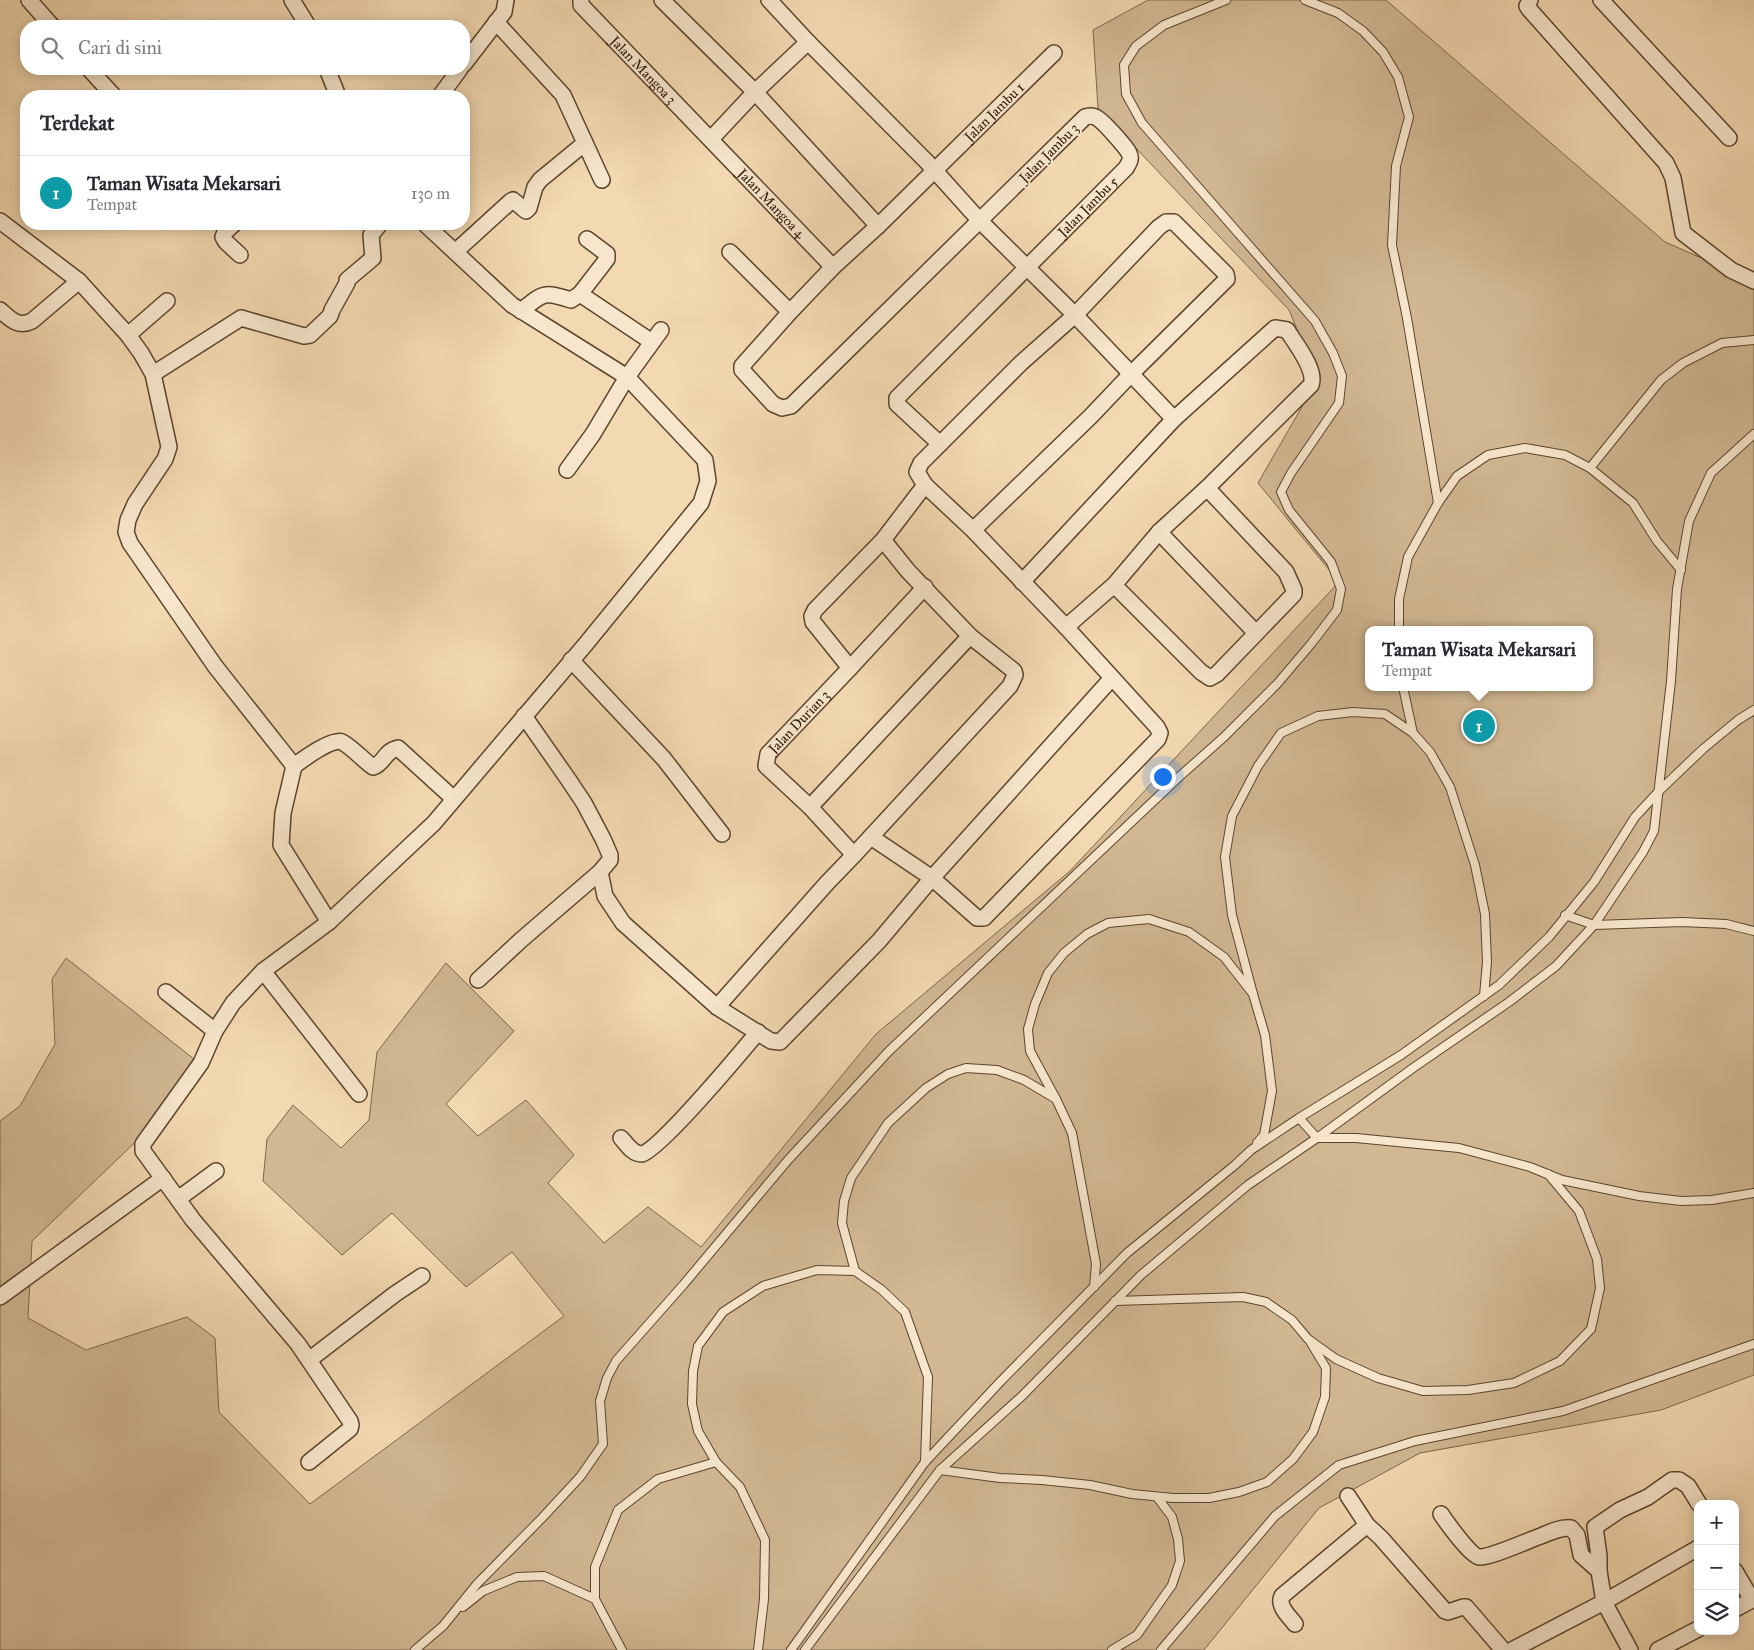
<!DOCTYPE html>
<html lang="id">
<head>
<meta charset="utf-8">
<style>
	body { margin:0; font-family:"IM FELL Great Primer",serif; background:#f7f7f7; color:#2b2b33 }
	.controls { position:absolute; right:15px; bottom:15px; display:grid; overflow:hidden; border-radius:10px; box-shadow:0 2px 12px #0003 }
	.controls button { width:45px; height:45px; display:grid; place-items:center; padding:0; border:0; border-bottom:1px solid #e1e1e2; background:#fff; color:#2b2b33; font:25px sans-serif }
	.you { position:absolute; left:1162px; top:776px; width:18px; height:18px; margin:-12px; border:4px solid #fff; border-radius:50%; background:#1a73e8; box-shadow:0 0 0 8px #1a73e833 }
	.badge { display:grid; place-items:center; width:32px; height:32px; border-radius:50%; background:#1a73e8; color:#fff; font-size:16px; font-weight:700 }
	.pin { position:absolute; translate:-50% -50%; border:2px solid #fff; box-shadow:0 1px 5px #0006 }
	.popup { position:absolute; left:1365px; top:626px; width:228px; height:65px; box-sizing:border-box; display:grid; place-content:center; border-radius:10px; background:#fff; filter:drop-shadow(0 1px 4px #0005); font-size:16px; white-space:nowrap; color:#7c7c81 }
	.popup b { font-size:19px; color:#2b2b33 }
	.popup::after { content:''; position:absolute; left:50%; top:100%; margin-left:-10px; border:10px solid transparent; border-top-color:#fff }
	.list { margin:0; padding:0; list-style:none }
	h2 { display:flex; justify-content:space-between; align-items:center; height:65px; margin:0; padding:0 20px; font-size:21px }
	h2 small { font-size:16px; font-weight:400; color:#7c7c81 }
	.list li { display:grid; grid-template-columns:32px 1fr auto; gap:15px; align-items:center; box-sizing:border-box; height:75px; padding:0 20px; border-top:1px solid #e1e1e2 }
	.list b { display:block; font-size:19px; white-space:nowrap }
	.list p { margin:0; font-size:16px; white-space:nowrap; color:#7c7c81 }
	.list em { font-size:16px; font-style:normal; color:#7c7c81 }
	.icon { flex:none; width:28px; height:28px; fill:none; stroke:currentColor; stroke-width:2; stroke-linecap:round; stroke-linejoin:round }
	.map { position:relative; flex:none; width:1754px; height:1650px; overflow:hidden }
	.search { position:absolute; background:#fff; box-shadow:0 2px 12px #0003; left:20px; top:20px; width:450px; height:55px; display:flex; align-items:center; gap:12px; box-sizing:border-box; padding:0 18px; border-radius:20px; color:#7c7c81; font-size:19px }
	.panel { position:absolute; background:#fff; box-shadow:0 2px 12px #0003; left:20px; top:90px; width:450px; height:140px; border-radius:20px }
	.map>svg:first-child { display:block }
	.green { fill:#d1b893; stroke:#7e664a; fill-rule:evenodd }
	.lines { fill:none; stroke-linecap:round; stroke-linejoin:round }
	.service-casing { stroke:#5c452c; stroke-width:10 }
	.minor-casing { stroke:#5c452c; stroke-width:18 }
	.service { stroke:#f7e6cc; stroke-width:8 }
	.minor { stroke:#f7e6cc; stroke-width:15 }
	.labels { text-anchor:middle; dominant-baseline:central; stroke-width:4; stroke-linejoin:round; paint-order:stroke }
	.street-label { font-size:14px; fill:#2a1400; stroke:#f7e6cc }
</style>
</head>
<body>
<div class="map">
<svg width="1754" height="1650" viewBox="0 0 1754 1650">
	<rect width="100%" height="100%" fill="#f3d9b1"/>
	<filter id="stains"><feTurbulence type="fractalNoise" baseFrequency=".004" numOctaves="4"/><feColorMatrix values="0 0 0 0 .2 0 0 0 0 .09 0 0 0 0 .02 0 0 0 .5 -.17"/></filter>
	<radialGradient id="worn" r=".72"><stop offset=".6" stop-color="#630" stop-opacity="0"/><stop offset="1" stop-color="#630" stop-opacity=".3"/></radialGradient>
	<!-- green -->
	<path class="green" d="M1148 0H1386L1665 242 1754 281V1375L1661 1410 1420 1453 1319 1508 1204 1650H0V1121L20 1106 55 1044 52 979 66 958 199 1063 191 1089 32 1241 28 1318 86 1350 187 1317 215 1338 219 1412 310 1504 564 1316 512 1252 466 1287 392 1213 342 1255 263 1181 267 1139 293 1105 341 1148 369 1120 377 1052 446 963 514 1031 446 1104 478 1136 526 1100 574 1155 548 1183 604 1243 648 1207 701 1247 876 1034 1070 871 1339 582 1258 483 1318 379 1289 310 1098 108 1093 30ZM1369 630H1589V687H1369Z"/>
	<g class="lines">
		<!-- service casing -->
		<g class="service-casing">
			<g id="service">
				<polyline points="1305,0 1338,13 1363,31 1383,52 1398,77 1409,117 1396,166 1392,245 1407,318 1438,503"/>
				<polyline points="1590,468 1661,380 1683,363 1722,343 1754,340"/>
				<polyline points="1399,630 1399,599 1408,557 1438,503 1457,476 1488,455 1525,448 1565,455 1590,468 1633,503 1657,541 1681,570"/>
				<polyline points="1403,687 1413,733"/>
				<polyline points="1565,915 1594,925 1682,922 1726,924 1754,931"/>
				<polyline points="1253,994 1232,915 1225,857 1232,816 1258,766 1281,733 1318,716 1353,712 1385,714 1413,733 1430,752 1450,787 1475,865 1485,914 1487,962 1484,996"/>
				<polyline points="1056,1099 1030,1051 1028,1029 1035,1004 1048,973 1064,953 1087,934 1108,923 1149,919 1189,932 1224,957 1253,994 1265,1035 1272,1091 1264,1135 1257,1143"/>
				<polyline points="1299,1118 1317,1138 1356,1138 1459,1148 1530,1167 1562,1180 1639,1196 1681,1201 1712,1200 1754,1193"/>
				<polyline points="855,1271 842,1223 844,1201 851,1178 888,1123 926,1088 948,1074 966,1068 997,1070 1024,1080 1056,1099 1072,1133 1096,1264 1094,1287"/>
				<polyline points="1115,1301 1243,1297 1266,1302 1292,1320 1308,1339 1336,1359 1378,1378 1423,1391 1468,1390 1514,1383 1560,1361 1591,1329 1600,1288 1597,1259 1579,1211 1548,1174"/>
				<polyline points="716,1462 698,1431 692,1404 693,1371 698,1346 723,1312 763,1286 817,1270 855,1271 882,1290 905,1312 928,1377 925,1462"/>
				<polyline points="940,1470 1000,1478 1042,1480 1090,1485 1132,1494 1173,1498 1209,1498 1239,1492 1267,1482 1293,1459 1313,1432 1325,1397 1326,1368 1311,1343"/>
				<polyline points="595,1599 595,1567 618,1510 658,1479 716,1462 740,1487 765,1540 764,1599 758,1650"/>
				<polyline points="463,1607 483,1591 517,1577 544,1576 595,1599 622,1650"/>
				<polyline points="415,1650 443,1626 477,1584 542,1518 580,1477 603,1444 600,1401 607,1378 616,1361 684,1284 788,1160 889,1051 1180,776 1224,737 1277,684 1311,644 1337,610 1341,589 1331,562 1289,510 1281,492 1291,473 1339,403 1342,376 1333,353 1315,321 1142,123 1126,94 1124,65 1136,46 1164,25 1226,0"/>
				<polyline points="791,1650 925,1462 1001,1381 1127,1253 1235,1165 1251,1150 1299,1118 1401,1055 1499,985 1549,937 1594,882 1635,817 1660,790 1703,749 1738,720 1754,710"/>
				<polyline points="805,1650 940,1470 1022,1396 1141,1275 1248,1185 1317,1138 1413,1068 1509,1002 1556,966 1594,925 1643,852 1654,831 1671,681 1677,589 1689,521 1711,473 1754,434"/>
				<polyline points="1112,1650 1137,1635 1172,1585 1180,1561 1178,1539 1172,1517 1157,1497"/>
				<polyline points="1161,1650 1275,1516 1339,1465 1415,1441 1563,1411 1754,1344"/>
			</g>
		</g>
		<!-- minor casing -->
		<g class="minor-casing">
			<g id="minor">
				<polyline points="29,0 52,26"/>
				<polyline points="292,0 308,26"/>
				<path id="s1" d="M581 0V5L833 267"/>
				<polyline points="662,0 755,92 878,226"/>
				<polyline points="769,0 808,42 927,162 980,221 1075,315 1174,419"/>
				<polyline points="1530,0 1527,6 1529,9 1666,163 1673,178 1683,233 1731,270 1754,281"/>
				<polyline points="1601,0 1729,138"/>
				<polyline points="496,22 563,95 602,180"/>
				<polyline points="464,64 504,12 506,0"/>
				<polyline points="89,69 114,96"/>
				<polyline points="327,69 338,96"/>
				<polyline points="440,96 460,69"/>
				<polyline points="711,139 755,92 808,42"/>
				<polyline points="0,221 79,281 128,335 141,353 153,374 169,447 165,459 135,504 128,520 126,532 130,543 215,666 294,766 283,813 281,845 329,922"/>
				<polyline points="234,224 225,232 223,237 226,242 240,255"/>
				<polyline points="455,252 511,201 513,200 526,211 529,208 535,187 540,180 585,143"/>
				<polyline points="730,252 790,312"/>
				<polyline points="580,294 607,259 607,254 587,239"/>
				<path d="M0 310C10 319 18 328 32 321L79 281"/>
				<path d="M521 311C543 293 543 291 571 300L580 294 652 342"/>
				<polyline points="128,335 167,301"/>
				<polyline points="153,374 241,318 304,336 310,335 330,316 332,310 347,283 347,280 373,258 371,235 380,224"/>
				<path id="s2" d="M940 444 897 404V398L1126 168C1129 163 1132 159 1129 153 1126 147 1103 121 1097 118 1093 115 1089 116 1085 117L791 406 782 408 773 404 742 370V366L790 312 833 267 878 226 1054 53"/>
				<polyline points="567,470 593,434 627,377 661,330"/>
				<polyline points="1159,532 1256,633"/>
				<path d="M1022 582 1174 419 1275 328 1287 330C1295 343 1317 370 1311 385L1207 488 1159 532 1114 585 1066 627"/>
				<polyline points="1114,585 1201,672 1210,678 1217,674 1294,594 1294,590 1286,572 1207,488"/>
				<polyline points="571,660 664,759 722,834"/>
				<polyline points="850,668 813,622 812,616 815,610 883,540 925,485"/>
				<path d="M294 766C302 760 333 737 342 742 353 748 362 759 373 767 384 764 384 751 398 748L454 799"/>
				<polyline points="810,807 970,636"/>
				<polyline points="871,837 932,878 977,918 984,918 1158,739 1160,733 1157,727 1066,627 973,530 925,485 917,472 921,463 1021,363 1075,315 1159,227 1166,222 1174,222 1226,274 1227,279 1131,374 1091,416 973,530"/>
				<path id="s3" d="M854 855 810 807 766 766 768 754 850 668 925 587"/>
				<polyline points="600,872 605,896 623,923 717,1007 771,1041 780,1042 879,941 932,878 1112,678"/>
				<polyline points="263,971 359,1094"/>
				<polyline points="478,980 521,940 600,872 610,860 610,855 603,839 584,803 568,779 524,716"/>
				<polyline points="166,992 215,1031"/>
				<polyline points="717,1007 827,883 854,855 1010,686 1015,675 1014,671 970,636 908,571 883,540"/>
				<path d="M621 1138C627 1144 632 1154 642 1154 656 1154 743 1050 758 1032"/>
				<polyline points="178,1199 216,1171"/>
				<polyline points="0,1297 163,1178"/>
				<polyline points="309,1360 395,1294 422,1276"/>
				<polyline points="309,1462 350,1429 351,1425 350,1421 298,1344 193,1220 143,1151 143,1144 201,1063 215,1031 233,1003 263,971 329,922 434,823 585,645 701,503 708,481 705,460 627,377 512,305 425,224"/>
				<polyline points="1348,1496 1367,1525 1381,1538 1445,1611 1448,1612 1463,1607 1466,1607 1503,1650"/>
				<path d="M1441 1514C1447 1523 1470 1555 1479 1557 1490 1558 1529 1540 1541 1536 1550 1532 1561 1527 1571 1528L1577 1535 1581 1555 1599 1571"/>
				<polyline points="1735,1571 1752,1600 1735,1609"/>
				<path d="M1295 1624C1289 1616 1277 1606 1282 1596L1367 1525"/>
				<polyline points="1512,1650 1604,1602 1698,1548"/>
				<polyline points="1630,1650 1604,1602 1599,1571 1599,1556 1595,1527 1620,1510 1648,1497 1672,1480 1679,1480 1688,1486 1699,1504"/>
				<polyline points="1658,1650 1698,1629"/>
			</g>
		</g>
		<!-- service -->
		<use href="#service" class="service"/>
		<!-- minor -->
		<use href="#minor" class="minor"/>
	</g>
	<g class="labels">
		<!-- street labels -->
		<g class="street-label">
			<text stroke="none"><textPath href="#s1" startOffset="95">Jalan Mangoa 3</textPath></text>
			<text stroke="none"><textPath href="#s2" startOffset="1305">Jalan Jambu 1</textPath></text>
			<text transform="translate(1049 153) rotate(-45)">Jalan Jambu 3</text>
			<text stroke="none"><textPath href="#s1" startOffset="280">Jalan Mangoa 4</textPath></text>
			<text stroke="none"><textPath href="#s2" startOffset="335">Jalan Jambu 5</textPath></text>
			<text stroke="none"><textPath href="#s3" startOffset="182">Jalan Durian 3</textPath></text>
		</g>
	</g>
	<rect width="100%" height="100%" filter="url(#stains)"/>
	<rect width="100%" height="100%" fill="url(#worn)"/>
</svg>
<div class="controls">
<button>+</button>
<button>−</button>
<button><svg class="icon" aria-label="layers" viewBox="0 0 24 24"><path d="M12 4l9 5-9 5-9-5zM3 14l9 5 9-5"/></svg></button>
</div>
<div class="you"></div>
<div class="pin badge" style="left:1479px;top:726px;background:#0f9aa8">1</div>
<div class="popup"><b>Taman Wisata Mekarsari</b>Tempat</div>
<div class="search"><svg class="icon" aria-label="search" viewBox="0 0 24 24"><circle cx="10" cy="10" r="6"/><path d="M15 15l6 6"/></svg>Cari di sini</div>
<section class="panel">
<h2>Terdekat<small></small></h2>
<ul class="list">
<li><span class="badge" style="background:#0f9aa8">1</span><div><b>Taman Wisata Mekarsari</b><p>Tempat</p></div><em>130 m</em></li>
</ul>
</section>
</div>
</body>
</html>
